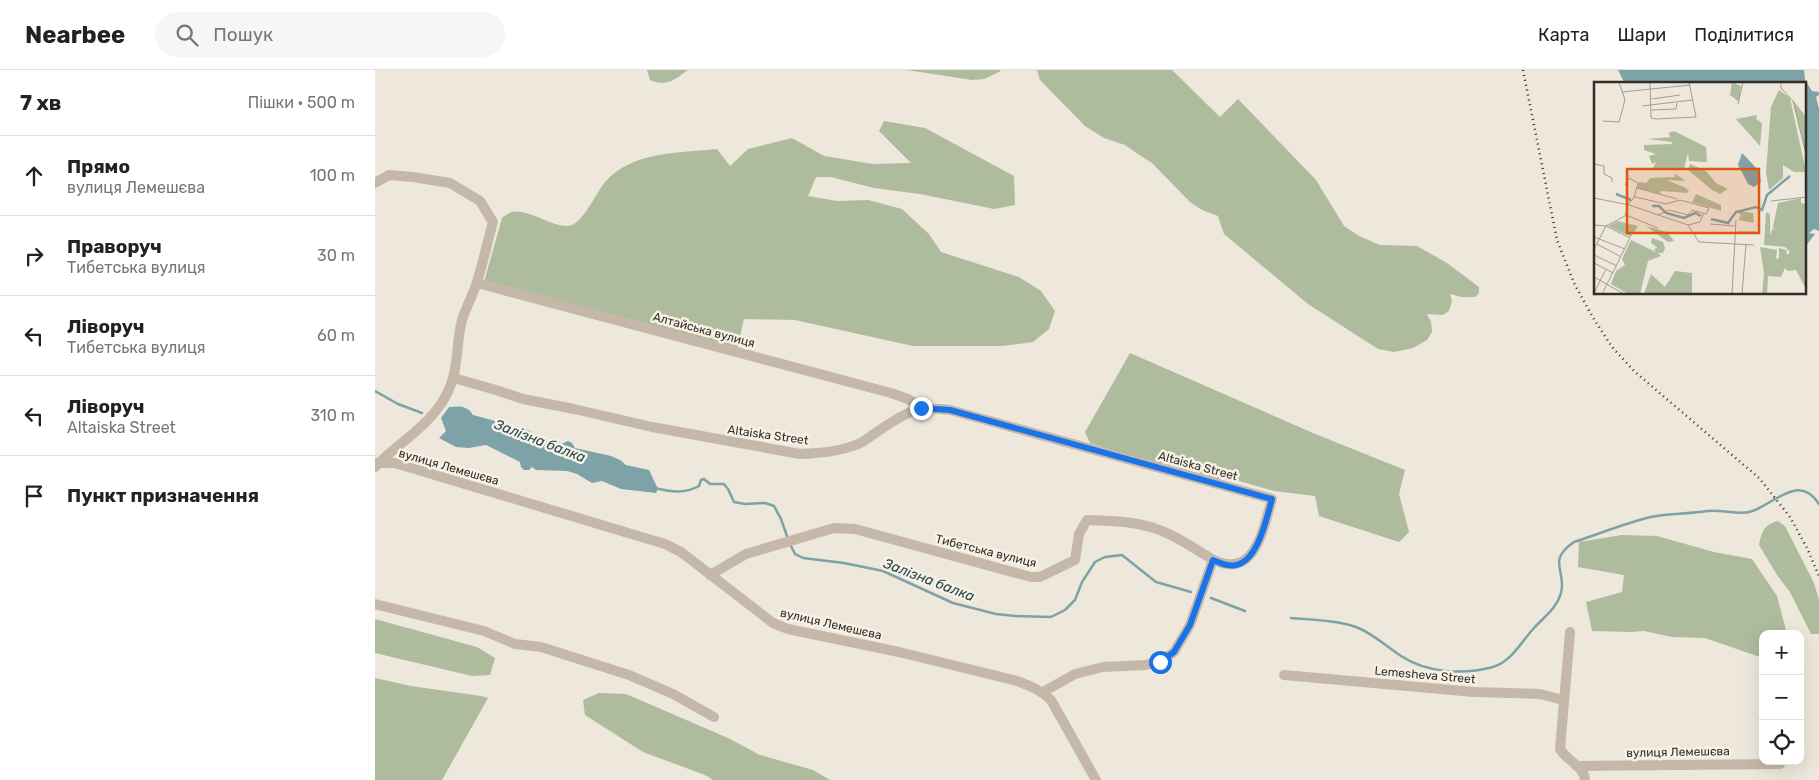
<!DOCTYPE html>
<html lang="uk">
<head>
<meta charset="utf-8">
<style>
	body { margin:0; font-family:Rubik,sans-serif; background:#f6f6f6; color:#222 }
	.controls { position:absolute; right:15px; bottom:15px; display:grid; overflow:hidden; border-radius:10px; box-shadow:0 5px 20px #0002 }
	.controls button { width:45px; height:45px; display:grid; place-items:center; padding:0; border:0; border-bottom:1px solid #e0e0e0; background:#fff; color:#222; font:25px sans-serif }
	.stop { position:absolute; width:15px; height:15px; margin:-11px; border:4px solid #1a73e8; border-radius:50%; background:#fff }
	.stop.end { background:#1a73e8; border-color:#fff; box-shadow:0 1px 5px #0008 }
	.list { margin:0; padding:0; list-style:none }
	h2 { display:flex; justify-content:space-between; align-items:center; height:65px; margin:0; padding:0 20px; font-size:21px }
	h2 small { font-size:16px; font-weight:400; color:#767676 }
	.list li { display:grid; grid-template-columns:32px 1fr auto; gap:15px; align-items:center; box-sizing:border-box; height:80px; padding:0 20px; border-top:1px solid #e0e0e0 }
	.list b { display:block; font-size:19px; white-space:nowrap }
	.list p { margin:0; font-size:16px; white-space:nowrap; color:#767676 }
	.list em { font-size:16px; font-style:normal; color:#767676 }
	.icon { flex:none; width:28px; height:28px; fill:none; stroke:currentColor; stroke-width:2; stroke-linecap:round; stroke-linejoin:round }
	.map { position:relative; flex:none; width:1444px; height:710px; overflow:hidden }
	header { display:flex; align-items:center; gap:30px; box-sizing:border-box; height:70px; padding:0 25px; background:#fff; border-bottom:1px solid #e0e0e0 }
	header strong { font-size:24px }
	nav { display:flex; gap:28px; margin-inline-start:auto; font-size:18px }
	.search { width:350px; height:45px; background:#f6f6f6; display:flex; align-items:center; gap:12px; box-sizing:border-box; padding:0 18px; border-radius:28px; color:#767676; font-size:19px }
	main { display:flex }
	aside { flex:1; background:#fff }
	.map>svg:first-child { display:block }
	.green { fill:#aebb9c }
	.water { fill:#7da2a8 }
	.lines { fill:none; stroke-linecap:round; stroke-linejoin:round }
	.stream { stroke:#7da2a8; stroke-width:2.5 }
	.minor { stroke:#c5b8a8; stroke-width:10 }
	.rail { stroke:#332c27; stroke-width:2.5; stroke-dasharray:1 4; stroke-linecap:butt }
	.route { stroke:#1a73e8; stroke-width:6 }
	.labels { text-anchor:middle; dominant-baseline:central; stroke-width:5; stroke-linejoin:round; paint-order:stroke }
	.street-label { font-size:12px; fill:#332c27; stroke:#f7f1e6 }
	.water-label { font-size:14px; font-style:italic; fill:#22484f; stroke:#f7f1e6 }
	.inset-river { fill:none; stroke:#7da2a8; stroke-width:2.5 }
	.inset-road { fill:none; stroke:#a39c93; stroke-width:1 }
	.view { fill:#df570d; fill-opacity:0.15; stroke:#df570d; stroke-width:2.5 }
	.inset-edge { fill:none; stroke:#332c27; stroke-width:2.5 }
</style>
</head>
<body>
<header>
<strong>Nearbee</strong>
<div class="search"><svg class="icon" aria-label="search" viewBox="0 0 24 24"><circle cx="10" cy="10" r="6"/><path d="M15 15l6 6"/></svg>Пошук</div>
<nav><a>Карта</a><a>Шари</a><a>Поділитися</a></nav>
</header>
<main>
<aside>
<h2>7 хв<small>Пішки · 500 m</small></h2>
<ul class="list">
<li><svg class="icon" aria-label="ahead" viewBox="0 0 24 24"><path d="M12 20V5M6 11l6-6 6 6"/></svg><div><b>Прямо</b><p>вулиця Лемешєва</p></div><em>100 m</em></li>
<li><svg class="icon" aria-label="right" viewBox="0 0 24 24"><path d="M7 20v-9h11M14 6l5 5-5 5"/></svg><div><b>Праворуч</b><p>Тибетська вулиця</p></div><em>30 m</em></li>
<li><svg class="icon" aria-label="left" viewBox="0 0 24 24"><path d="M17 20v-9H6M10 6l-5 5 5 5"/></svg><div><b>Ліворуч</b><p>Тибетська вулиця</p></div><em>60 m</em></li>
<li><svg class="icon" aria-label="left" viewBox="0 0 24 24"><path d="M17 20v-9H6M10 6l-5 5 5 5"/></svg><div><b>Ліворуч</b><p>Altaiska Street</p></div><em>310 m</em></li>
<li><svg class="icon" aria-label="arrive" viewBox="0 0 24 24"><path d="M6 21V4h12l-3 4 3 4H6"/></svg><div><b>Пункт призначення</b></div></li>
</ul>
</aside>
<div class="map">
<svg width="1444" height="710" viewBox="0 0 1444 710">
	<rect width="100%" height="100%" fill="#eee7db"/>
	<!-- green -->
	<g class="green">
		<path d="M272 0H313C299 10 292 17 275 10Z"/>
		<polygon points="532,0 626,0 624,2 609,9 597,10"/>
		<polygon points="662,0 797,0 845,47 863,29 941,110 969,156 984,166 1005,175 1042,176 1072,193 1104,217 1104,223 1100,227 1086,227 1075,224 1077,231 1074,241 1068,245 1052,244 1056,252 1057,262 1052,270 1038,278 1019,282 1003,279 933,234 849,164 843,146 827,140 815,132 777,93 763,84 750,75 729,68 710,56 665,10"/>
		<path d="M509 51 550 58 639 106 640 135 619 139 545 124 499 118 456 107H441L433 126 462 131 493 130 527 139 554 164 566 182 644 207 666 221 680 241 674 259 658 272 627 276H538L420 250 369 249 362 280 109 212 127 148C130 146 134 143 137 142 155 138 184 163 199 154 211 147 222 121 231 111 258 81 305 83 342 79L355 96 373 79 417 68 449 86 498 94 536 93 504 61Z"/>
		<polygon points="755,283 938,363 1030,400 1024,424 1034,462 1024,472 944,446 940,426 899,421 854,408 829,410 715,373 710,362"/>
		<path d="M1403 451 1410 456 1439 513 1444 530V564H1436L1415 522 1402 505 1384 475C1387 461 1389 455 1403 451Z"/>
		<polygon points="1247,465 1282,466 1339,482 1377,489 1402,526 1412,564 1388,564 1388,588 1330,568 1297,567 1269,561 1256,562 1217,561 1211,532 1247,522 1249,505 1203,497 1204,472"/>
		<polygon points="0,549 102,577 120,588 115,605 97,606 0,583"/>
		<polygon points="0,608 36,616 106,626 113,628 67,710 0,710"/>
		<polygon points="224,623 251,624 353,668 385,685 438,700 455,710 338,710 330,705 268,682 210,645 208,630"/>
	</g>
	<!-- water -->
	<g class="water">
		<polygon points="1243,0 1429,0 1430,10 1437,21 1444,22 1444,25 1441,27 1444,39 1444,161 1439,159 1434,163 1440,164 1430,177 1430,14 1250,14"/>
		<path d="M74 337C84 336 92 335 98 345L153 360 175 373 182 370 186 374 193 371 197 373 200 378 236 386 245 390 251 395 274 400 283 419 281 423 246 419 227 411 217 413 202 404 192 401 161 400 157 397 154 400H149L146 397 145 392 111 375 94 378 81 377 64 368 71 361 66 348Z"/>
	</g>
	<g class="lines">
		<!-- stream -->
		<g class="stream">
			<polyline points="0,321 23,334 47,343"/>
			<path d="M280 418C296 422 310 424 324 416L326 410 329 409 335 414H349L353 419 359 432 370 434 390 433 399 436 406 449 413 469"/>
			<polyline points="415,474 420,484 428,488 469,493 508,501 578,533 621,544 640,546 676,547 690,540 700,530 707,512 720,492 730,487 747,485 781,512 816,522"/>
			<polyline points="836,528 870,541"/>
			<path d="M916 548C938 550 960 550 981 557 997 563 1011 576 1026 586 1052 603 1088 605 1118 597 1137 591 1146 572 1159 558 1169 547 1182 538 1186 523 1192 501 1171 491 1199 472 1224 464 1250 453 1276 447 1294 443 1314 444 1332 441 1345 439 1362 445 1374 442 1397 437 1423 401 1444 434"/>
		</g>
		<!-- minor -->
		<g class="minor">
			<path d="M0 113 14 105 38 107 75 113 105 131 118 152C112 173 108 194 101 215 97 226 91 238 87 250 79 282 86 304 66 334 48 360 21 375 0 397"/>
			<polyline points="102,213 516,323 533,329 547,338"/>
			<path d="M79 308 121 320 148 329 199 339 277 357 425 384C445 383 464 382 483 374 489 372 494 367 499 364 529 344 538 335 575 340L897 429C888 459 880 511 837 489 821 480 805 468 787 461 763 451 737 451 712 450L704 464 700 490 665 507H656L480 459 459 458 371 484 335 505"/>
			<path d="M0 393H20L290 474 306 482 398 553 413 559 524 582 642 611C655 616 666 620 676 630L721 710"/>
			<polyline points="0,534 109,561 140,574 166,577 254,605 298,624 339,647"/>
			<path d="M1195 562 1185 679C1191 690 1209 696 1210 710"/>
			<polyline points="909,605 1099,622 1165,624 1188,630"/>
			<polyline points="668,622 700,604 728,597 770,595 785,592 799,582 815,555 838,490"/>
			<polyline points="1201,696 1405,694"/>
		</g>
		<!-- rail -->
		<polyline class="rail" points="1148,0 1182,170 1199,213 1217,246 1237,277 1260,302 1384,408 1415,447 1432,478 1444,506"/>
	</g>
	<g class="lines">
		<!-- route -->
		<path class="route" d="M546 338 575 340 897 429C892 447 883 491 861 495 853 497 846 493 838 490L815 555 799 582 785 592"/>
	</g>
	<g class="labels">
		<!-- street labels -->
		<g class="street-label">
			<text transform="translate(329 260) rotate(15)">Алтайська вулиця</text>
			<text transform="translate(393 365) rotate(8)">Altaiska Street</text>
			<text transform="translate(823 396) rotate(15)">Altaiska Street</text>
			<text transform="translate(74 397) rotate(16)">вулиця Лемешєва</text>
			<text transform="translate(611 481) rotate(14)">Тибетська вулиця</text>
			<text transform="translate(456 554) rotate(13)">вулиця Лемешєва</text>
			<text transform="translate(1050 605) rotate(5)">Lemesheva Street</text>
			<text transform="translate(1303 682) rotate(-1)">вулиця Лемешєва</text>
		</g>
		<!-- water labels -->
		<g class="water-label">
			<text transform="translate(165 371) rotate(21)">Залізна балка</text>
			<text transform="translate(554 510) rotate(21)">Залізна балка</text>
		</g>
	</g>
	<!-- overview -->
	<g transform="translate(1219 12)">
		<rect width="212" height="212" fill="#eee7db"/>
		<path d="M138 0 147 4 145 20 136 13ZM185 8 196 16 212 90H200L189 83V96L175 108 172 90 177 25ZM199 18 212 35V73ZM163 33 162 37 168 41 166 64 142 37ZM80 49 112 65 113 80 95 79 94 71 90 87 58 88 62 80 58 82 55 74 62 72 50 68V63L78 62V60L54 57 77 55 74 51ZM96 82 112 89 122 101 134 107 126 112 118 108 94 88ZM80 91 92 99 73 98 92 106 95 109 93 111 67 109 66 112 43 106 45 100 52 101 56 96 81 95ZM102 112 127 123V129L98 120ZM207 116V121L212 122V207L202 188 194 189 191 186 187 195 174 194 173 212H168L170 191 166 165 183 168 182 177 185 176V166L192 168 193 173 196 170 191 165 170 163 172 130 176 132V153L179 146 184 150 179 145 184 121ZM147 129 159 131 160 141 144 138 147 133 143 130ZM24 139 44 144 37 155 14 144ZM52 144 73 150 80 159 74 160ZM58 156 69 160 71 166 69 171H64L67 174 54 179 46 212H34L17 202 22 189 31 183 28 177 37 158 64 171 60 168 63 165 57 161ZM81 189 98 191V212H50L57 192 71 205Z" fill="#aebb9c"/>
		<path d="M148 71 165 89 167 100 160 105 154 102 144 83Z" fill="#7da2a8"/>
		<path class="inset-river" d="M22 112 37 118M58 124H65L72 131 90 136 101 131 107 134M117 137 134 141 142 130 162 125 168 128 173 113 196 94"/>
		<path class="inset-road" d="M56 0 57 36 62 37 102 35 95 0M187 0V6L199 19 213 76M28 10 96 3M58 17 86 13M144 22 149 0M48 24 98 18M58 28 82 27 83 21M9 39 25 40 31 18 25 0M0 82 10 84V92L18 96V100M31 103 35 96 44 101 40 116 34 122M43 106 83 117M41 115 72 122 86 118 115 126 112 132 98 128 94 133 75 128 64 133M0 116 35 123 94 143 106 140 110 131M177 119 213 115M32 133 64 146M116 142 141 144M0 143 12 144 36 156 8 212M94 143 105 160 160 163M143 150H161M0 155 31 167M3 162 27 175M0 167 12 144 31 134 34 123M0 173 23 184M0 181 19 191M0 195 30 212M0 211 12 187M138 212 142 138M148 212 152 162"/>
		<path class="view" d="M33 87H165V151H33Z"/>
		<rect width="212" height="212" class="inset-edge"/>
	</g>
</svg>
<div class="controls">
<button>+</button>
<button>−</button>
<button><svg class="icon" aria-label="locate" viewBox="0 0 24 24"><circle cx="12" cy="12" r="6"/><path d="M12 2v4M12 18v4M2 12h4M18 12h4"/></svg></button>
</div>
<div class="stop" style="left:785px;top:592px"></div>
<div class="stop end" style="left:546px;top:338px"></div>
</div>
</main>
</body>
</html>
